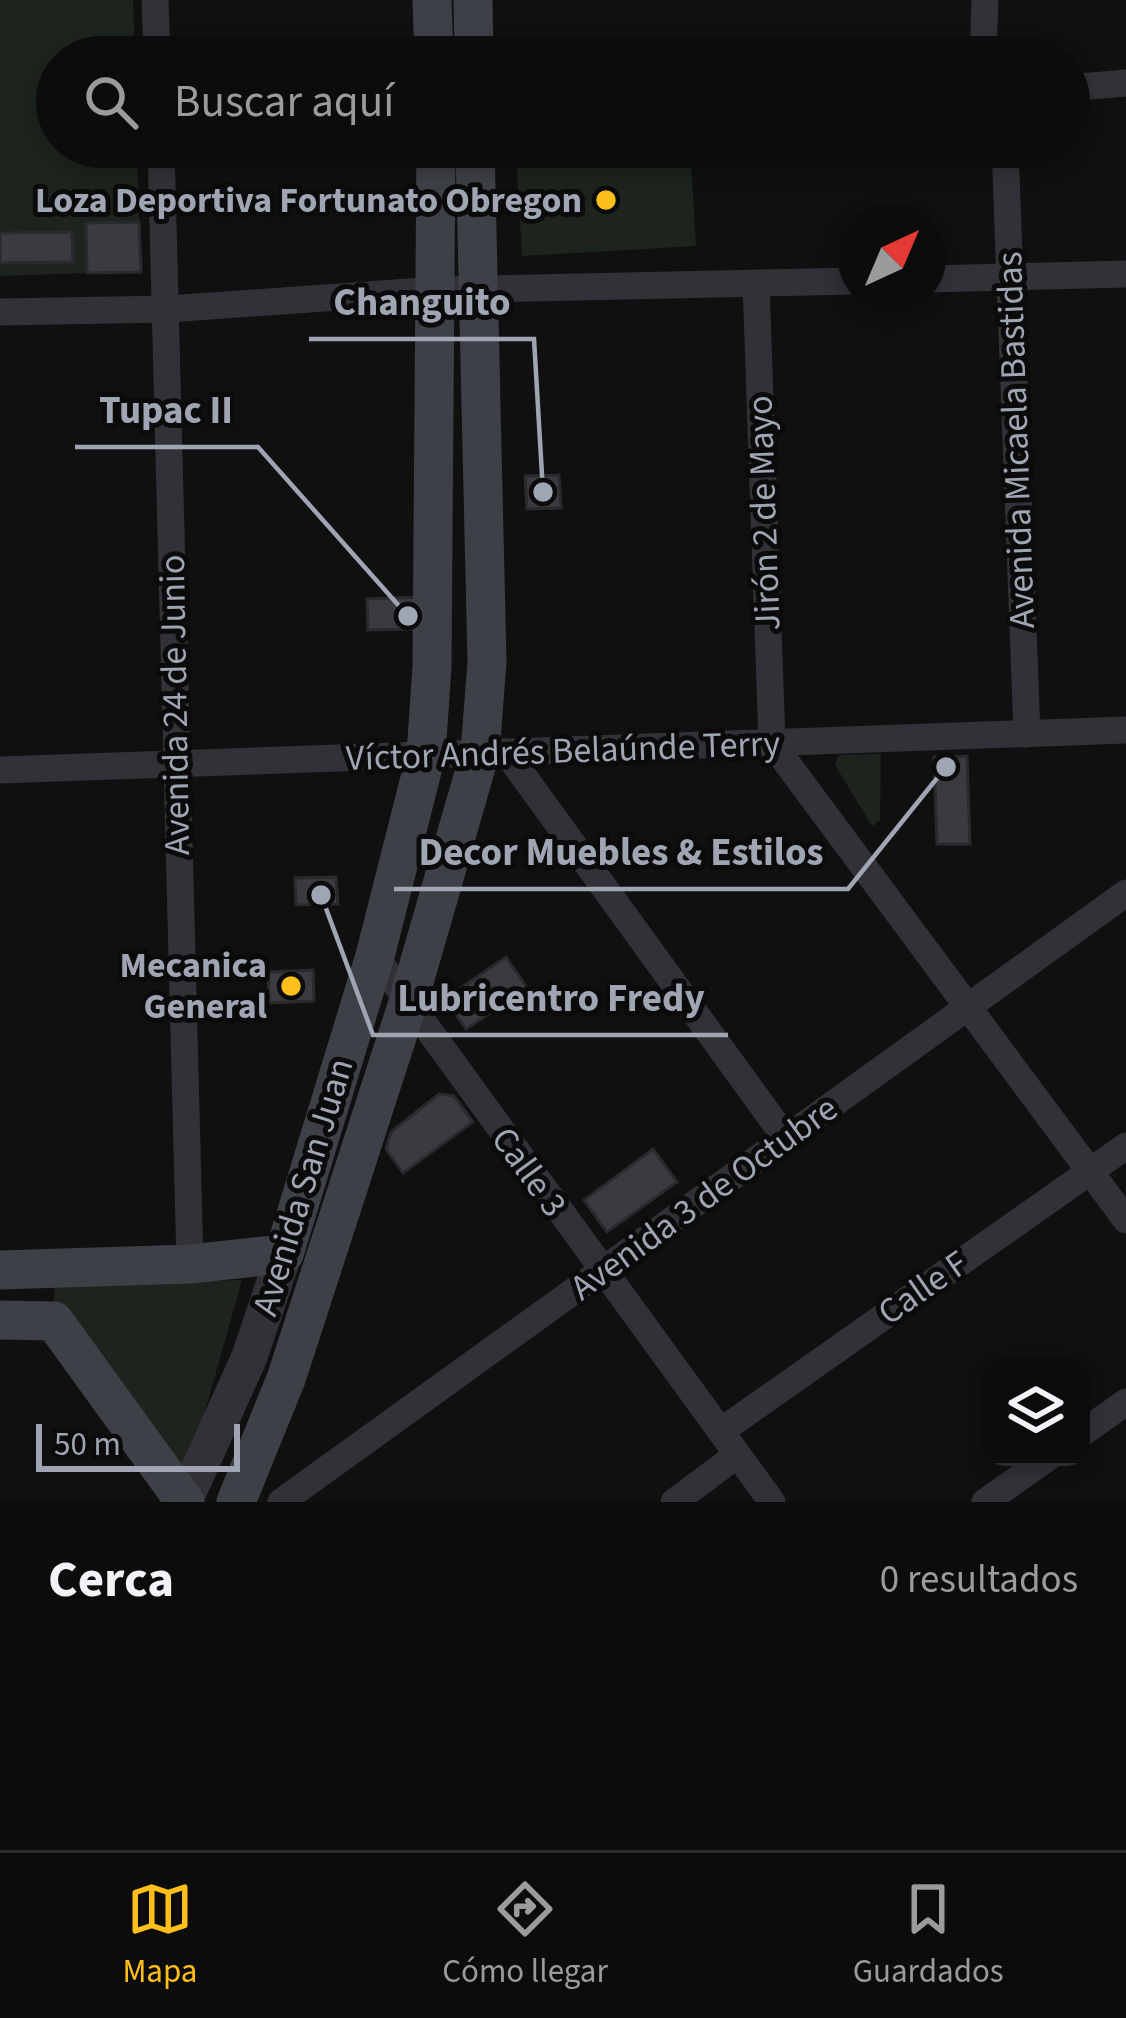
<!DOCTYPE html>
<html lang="es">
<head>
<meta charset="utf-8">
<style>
	body { margin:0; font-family:"Source Sans 3",sans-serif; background:#151516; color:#f1f3f6 }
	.controls { position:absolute; right:36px; bottom:36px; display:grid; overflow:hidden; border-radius:24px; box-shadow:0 6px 18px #0003 }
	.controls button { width:108px; height:108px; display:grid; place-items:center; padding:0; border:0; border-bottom:3px solid #2c2c2e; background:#0c0c0d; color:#f1f3f6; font:60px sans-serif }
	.compass { position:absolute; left:838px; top:204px; width:108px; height:108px; border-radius:50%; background:#0c0c0d; box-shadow:0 6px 18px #0003; rotate:44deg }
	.scale { position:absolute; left:36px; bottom:30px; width:204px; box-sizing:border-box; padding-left:12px; border:6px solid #a0a5b3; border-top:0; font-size:33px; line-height:42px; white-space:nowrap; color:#a0a5b3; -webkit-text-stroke:9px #0b0b0c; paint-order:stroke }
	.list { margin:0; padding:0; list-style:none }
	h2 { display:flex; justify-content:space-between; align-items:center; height:156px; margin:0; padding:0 48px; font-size:51px }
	h2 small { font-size:39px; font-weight:400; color:#9a9b9d }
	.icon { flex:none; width:66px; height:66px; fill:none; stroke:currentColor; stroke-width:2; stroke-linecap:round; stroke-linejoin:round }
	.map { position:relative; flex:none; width:1126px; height:1502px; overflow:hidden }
	.search { position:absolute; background:#0c0c0d; box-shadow:0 6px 18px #0003; left:36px; right:36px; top:36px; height:132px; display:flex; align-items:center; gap:30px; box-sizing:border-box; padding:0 42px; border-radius:66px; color:#9a9b9d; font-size:45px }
	.sheet { height:348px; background:#0c0c0d }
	nav { display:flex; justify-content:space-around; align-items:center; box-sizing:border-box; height:168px; border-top:3px solid #2c2c2e; background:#0c0c0d; font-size:33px; color:#9a9b9d }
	nav a { display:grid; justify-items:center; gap:6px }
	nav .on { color:#ffbf1a }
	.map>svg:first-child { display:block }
	.green { fill:#1c241d }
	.building { fill:#3a3a3f; stroke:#2a2a2e; stroke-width:3 }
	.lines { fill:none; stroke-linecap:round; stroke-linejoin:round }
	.minor { stroke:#313137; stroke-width:27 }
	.tertiary { stroke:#313137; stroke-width:36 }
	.secondary { stroke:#3e4047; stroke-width:39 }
	.poi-dot { fill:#ffbf1a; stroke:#0b0b0c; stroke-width:4.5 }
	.labels { text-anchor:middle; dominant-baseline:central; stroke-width:10; stroke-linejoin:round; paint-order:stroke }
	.poi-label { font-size:36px; font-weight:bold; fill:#a0a5b3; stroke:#0b0b0c; text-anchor:end }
	.street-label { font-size:36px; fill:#a0a5b3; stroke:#0b0b0c }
	.leader { fill:none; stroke:#a0a5b3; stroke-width:4.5 }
	.callout-dot { fill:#a0a5b3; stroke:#0b0b0c; stroke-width:4.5 }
	.callout-label { font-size:39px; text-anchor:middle; font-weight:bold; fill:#a0a5b3; stroke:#0b0b0c; stroke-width:10; stroke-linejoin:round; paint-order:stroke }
</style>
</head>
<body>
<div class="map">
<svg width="1126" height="1502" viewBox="0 0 1126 1502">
	<rect width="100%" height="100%" fill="#101011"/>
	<!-- green -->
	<g class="green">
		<polygon points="0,0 133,0 135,57 57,57 57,147 137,147 139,222 86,224 87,273 0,276"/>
		<polygon points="690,147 696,246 522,256 516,154"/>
		<polygon points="881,754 880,820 872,826 835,765 839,755"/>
		<polygon points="242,1280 184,1486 53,1308 55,1285"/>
	</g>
	<!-- building -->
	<g class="building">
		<polygon points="139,222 141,272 87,273 86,223"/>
		<polygon points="72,232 73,262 0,263 0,233"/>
		<polygon points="559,475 561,508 527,509 525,476"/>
		<polygon points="422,597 423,629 368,630 367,599"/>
		<polygon points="967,756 970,844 937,844 934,757"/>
		<polygon points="336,877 338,904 296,905 295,878"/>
		<polygon points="506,957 527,988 466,1029 445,999"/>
		<polygon points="313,970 314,1001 269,1003 268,972"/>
		<polygon points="439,1094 454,1096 473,1122 403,1173 386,1149 391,1132"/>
		<polygon points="653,1149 677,1182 607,1232 584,1200"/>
	</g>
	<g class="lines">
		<!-- minor -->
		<g class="minor">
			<polyline points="155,0 157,57"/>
			<polyline points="983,57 985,0"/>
			<polyline points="1069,88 1126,83"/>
			<polyline points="161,147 190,1264"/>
			<polyline points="1005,147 1027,734"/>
			<polyline points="928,279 1126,274"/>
			<polyline points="756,283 772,743 1126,1220"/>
			<polyline points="0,312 168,309 437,290 856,281"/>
			<polyline points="506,752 785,1137"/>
			<polyline points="0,770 1126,730"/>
			<polyline points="375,956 772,1502"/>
			<polyline points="721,1431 1126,1146"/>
			<polyline points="1081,1434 1126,1402"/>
			<polyline points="281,1502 1126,893"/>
			<polyline points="674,1502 737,1455"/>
			<polyline points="985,1502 1049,1457"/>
		</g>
		<!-- tertiary -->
		<polyline class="tertiary" points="184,1502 249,1358 284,1254"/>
		<!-- secondary -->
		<g class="secondary">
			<polyline points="432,0 434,57"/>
			<polyline points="473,0 474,57"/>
			<polyline points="0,1270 190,1264 284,1254 375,956 426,755 432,666 436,147"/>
			<polyline points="0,1320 54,1321 185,1502"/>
			<polyline points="236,1502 286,1379 407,1006 480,753 487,662 475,147"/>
		</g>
	</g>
	<!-- markers -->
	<g class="poi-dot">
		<circle cx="606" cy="200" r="12"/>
		<circle cx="291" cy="986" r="12"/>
	</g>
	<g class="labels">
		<!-- poi labels -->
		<g class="poi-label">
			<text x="582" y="200">Loza Deportiva Fortunato Obregon</text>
			<text x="267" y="965">Mecanica<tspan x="267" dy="41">General</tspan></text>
		</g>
		<!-- street labels -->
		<g class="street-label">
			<text transform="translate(1016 440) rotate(-92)">Avenida Micaela Bastidas</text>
			<text transform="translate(764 513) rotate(-92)">Jirón 2 de Mayo</text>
			<text transform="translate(175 705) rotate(-91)">Avenida 24 de Junio</text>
			<text transform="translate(563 751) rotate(-2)">Víctor Andrés Belaúnde Terry</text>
			<text transform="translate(529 1172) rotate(54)">Calle 3</text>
			<text transform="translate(303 1187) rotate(-73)">Avenida San Juan</text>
			<text transform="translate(704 1198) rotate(-36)">Avenida 3 de Octubre</text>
			<text transform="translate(923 1288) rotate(-35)">Calle F</text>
		</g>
	</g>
	<!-- callouts -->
	<path class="leader" d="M543 492L534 339H309M408 616L258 447H75M946 767L848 889H394M321 895L373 1035H728"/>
	<g class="callout-dot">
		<circle cx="543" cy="492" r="12"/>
		<circle cx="408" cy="616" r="12"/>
		<circle cx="946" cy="767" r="12"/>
		<circle cx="321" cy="895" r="12"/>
	</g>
	<g class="callout-label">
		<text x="422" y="315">Changuito</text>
		<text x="166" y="423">Tupac II</text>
		<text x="621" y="865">Decor Muebles &amp; Estilos</text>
		<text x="551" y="1011">Lubricentro Fredy</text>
	</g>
</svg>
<div class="controls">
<button><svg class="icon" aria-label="layers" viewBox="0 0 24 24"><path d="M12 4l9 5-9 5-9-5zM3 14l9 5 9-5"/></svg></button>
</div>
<svg class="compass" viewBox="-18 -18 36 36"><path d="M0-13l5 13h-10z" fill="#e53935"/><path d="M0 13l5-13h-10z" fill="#9a9b9d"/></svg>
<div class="scale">50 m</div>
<div class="search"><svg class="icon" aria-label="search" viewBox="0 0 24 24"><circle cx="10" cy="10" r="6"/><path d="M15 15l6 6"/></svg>Buscar aquí</div>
</div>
<section class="sheet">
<h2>Cerca<small>0 resultados</small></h2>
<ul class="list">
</ul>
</section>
<nav>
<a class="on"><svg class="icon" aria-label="map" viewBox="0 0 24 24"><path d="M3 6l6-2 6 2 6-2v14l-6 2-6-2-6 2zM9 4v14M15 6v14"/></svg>Mapa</a>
<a><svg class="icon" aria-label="directions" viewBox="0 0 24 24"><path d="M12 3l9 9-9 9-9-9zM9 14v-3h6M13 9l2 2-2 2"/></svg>Cómo llegar</a>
<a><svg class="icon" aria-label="saved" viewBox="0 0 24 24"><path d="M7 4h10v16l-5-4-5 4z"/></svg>Guardados</a>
</nav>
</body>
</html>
